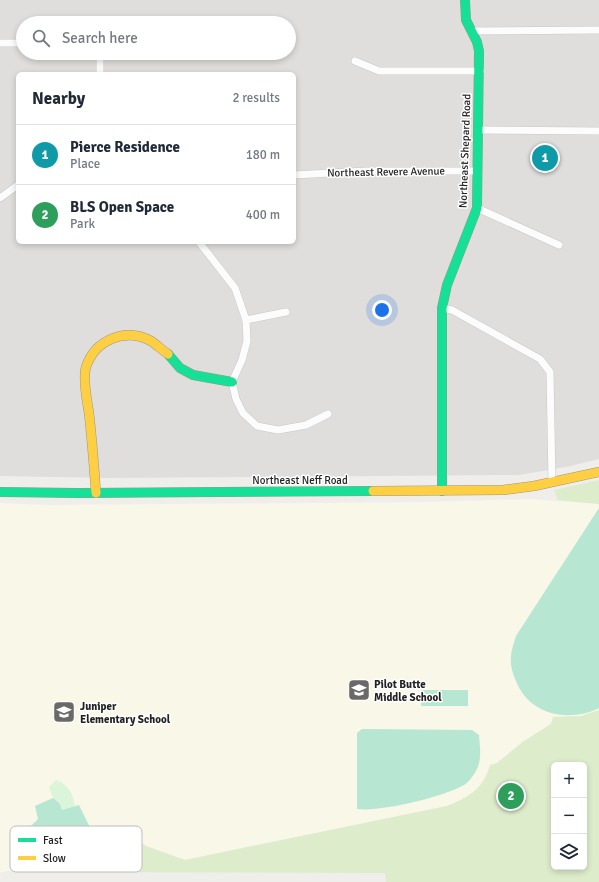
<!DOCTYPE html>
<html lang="en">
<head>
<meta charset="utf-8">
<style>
	body { margin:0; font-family:Signika,sans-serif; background:#f2f2f3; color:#1f2937 }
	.controls { position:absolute; right:12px; bottom:12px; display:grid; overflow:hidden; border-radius:6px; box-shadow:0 2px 6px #0003 }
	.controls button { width:36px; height:36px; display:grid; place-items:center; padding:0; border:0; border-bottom:1px solid #e0e1e3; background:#fff; color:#1f2937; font:20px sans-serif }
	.you { position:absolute; left:382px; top:310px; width:14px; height:14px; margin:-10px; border:3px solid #fff; border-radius:50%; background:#1a73e8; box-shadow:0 0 0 6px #1a73e833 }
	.badge { display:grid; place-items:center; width:26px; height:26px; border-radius:50%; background:#6a6968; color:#fff; font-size:13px; font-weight:700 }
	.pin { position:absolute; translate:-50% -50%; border:2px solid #fff; box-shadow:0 1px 4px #0006 }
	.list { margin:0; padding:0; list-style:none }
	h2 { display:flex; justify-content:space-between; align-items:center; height:52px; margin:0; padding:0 16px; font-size:17px }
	h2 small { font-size:13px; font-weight:400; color:#747a83 }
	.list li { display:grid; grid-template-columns:26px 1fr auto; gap:12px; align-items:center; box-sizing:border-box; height:60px; padding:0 16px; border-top:1px solid #e0e1e3 }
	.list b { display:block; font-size:15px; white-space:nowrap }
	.list p { margin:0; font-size:13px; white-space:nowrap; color:#747a83 }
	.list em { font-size:13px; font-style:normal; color:#747a83 }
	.icon { flex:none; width:22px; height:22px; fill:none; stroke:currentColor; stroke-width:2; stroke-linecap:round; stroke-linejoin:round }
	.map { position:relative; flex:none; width:599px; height:882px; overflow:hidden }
	.search { position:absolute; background:#fff; box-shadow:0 2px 6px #0003; left:16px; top:16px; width:280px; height:44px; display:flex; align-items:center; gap:10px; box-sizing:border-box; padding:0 14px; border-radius:22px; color:#747a83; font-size:15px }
	.panel { position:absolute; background:#fff; box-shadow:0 2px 6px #0003; left:16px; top:72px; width:280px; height:172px; border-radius:6px }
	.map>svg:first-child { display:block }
	.residential { fill:#dfdedc; fill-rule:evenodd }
	.education { fill:#f8f7e8 }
	.grass { fill:#ddeccb; fill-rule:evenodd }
	.park { fill:#daf5da }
	.pitch { fill:#b7e6d2 }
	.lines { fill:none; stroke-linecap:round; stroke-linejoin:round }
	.street-casing { stroke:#c9c8c7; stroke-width:8 }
	.fast-casing { stroke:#999a82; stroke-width:10 }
	.slow-casing { stroke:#999a82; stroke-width:10 }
	.street { stroke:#fdfcfc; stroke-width:7 }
	.fast { stroke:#16e098; stroke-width:9 }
	.slow { stroke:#ffcf43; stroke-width:9 }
	.labels { text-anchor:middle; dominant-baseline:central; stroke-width:3; stroke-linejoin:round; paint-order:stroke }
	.street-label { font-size:11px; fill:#222; stroke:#fff }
	.poi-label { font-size:11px; font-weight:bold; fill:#222; stroke:#fff; text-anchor:start }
	.key { fill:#fff; stroke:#bdbdbd; stroke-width:1 }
	.key-label { font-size:11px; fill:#222 }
</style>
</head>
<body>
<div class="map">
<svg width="599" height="882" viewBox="0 0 599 882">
	<rect width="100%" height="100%" fill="#f0eeeb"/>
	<!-- residential -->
	<path class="residential" d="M0 0H599V459L566 467 519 475 107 478 0 476ZM23 23H289V53H23ZM18 74H294V242H18Z"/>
	<!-- education -->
	<polygon class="education" points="529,499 599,504 599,710 581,716 554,717 551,724 524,741 497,763 490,765 488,774 482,784 474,792 461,800 447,806 185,860 146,846 129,835 110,839 90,855 56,865 11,870 0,873 0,503 45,505 431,502"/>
	<!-- grass -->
	<g class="grass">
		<polygon points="599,480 599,504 558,500 554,490"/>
		<path d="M599 710V882H386L385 873 53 872 56 865 90 855 110 839 129 835 146 846 185 860 447 806C468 798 484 788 490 765L497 763 524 741 551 724 553 717 581 716ZM554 765H584V867H554Z"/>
	</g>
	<!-- park -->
	<path class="park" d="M56 780C68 784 73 794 75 806L62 810 60 804 53 798 49 787Z"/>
	<!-- pitch -->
	<g class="pitch">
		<path d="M599 508V708C569 723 529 715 516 681 513 674 510 665 511 657 511 650 514 643 516 636Z"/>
		<rect x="421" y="690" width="47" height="16"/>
		<path d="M362 729 472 730 479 735C480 748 482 760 476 771 473 776 468 783 464 785 443 797 381 812 357 809V733Z"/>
		<path d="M53 798 60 804 62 810 79 805 96 840C82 847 47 868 33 867 27 867 21 862 19 857 10 839 27 831 38 819L35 806Z"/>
	</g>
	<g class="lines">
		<!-- street casing -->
		<g class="street-casing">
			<g id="street">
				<polyline points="471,31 599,30"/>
				<polyline points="0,43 23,43"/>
				<polyline points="355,61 379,71 480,71"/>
				<polyline points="100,74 100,53"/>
				<polyline points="479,130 599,131"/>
				<polyline points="294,175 367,171 478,171"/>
				<polyline points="0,198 18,185"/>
				<polyline points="477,208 559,245"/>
				<polyline points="199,242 235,288 246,320 247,341 242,360 232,382 236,399 243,413 257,426 278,430 306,425 328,414"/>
				<polyline points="442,308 452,310 540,359 550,372 552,482"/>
				<polyline points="246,320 286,312"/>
			</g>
		</g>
		<!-- fast casing -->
		<g class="fast-casing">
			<g id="fast">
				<polyline points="168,354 180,368 193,375 232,382"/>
				<polyline points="442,491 442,308 447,285 477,208 479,51 477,42 466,20 465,0"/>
				<polyline points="0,492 78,493 373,491"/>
			</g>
		</g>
		<!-- slow casing -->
		<g class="slow-casing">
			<g id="slow">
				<polyline points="373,491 503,490 534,486 599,472"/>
				<path d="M96 493C94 466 92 440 89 413 87 402 83 377 86 367 95 340 125 327 151 341 157 345 162 350 168 354"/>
			</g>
		</g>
		<!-- street -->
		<use href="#street" class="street"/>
		<!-- fast -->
		<use href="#fast" class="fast"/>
		<!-- slow -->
		<use href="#slow" class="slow"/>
	</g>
	<!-- icons -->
	<defs>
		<g id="school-square" transform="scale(1.15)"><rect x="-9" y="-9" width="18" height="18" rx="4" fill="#6a6968" stroke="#fff"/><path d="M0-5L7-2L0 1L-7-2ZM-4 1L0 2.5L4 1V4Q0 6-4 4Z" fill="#fff"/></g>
	</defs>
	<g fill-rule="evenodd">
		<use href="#school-square" x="359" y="690"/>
		<use href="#school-square" x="64" y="712"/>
	</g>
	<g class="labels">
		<!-- street labels -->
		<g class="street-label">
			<text transform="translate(465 151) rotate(-88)">Northeast Shepard Road</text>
			<text transform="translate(386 172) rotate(-1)">Northeast Revere Avenue</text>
			<text x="300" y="480">Northeast Neff Road</text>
		</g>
		<!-- poi labels -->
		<g class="poi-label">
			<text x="374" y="684">Pilot Butte<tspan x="374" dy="13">Middle School</tspan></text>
			<text x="80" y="706">Juniper<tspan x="80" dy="13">Elementary School</tspan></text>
		</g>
	</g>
	<!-- legend -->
	<rect x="10" y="826" width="132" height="46" rx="6" class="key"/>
	<rect x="18" y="838" width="18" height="4" fill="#16e098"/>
	<rect x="18" y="856" width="18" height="4" fill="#ffcf43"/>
	<g class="key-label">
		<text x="43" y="844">Fast</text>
		<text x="43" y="862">Slow</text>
	</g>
</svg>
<div class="controls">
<button>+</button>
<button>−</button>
<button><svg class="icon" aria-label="layers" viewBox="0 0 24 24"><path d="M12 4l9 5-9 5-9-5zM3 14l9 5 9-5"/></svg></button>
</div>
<div class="you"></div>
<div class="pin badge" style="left:545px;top:158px;background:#0f9aa8">1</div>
<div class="pin badge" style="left:511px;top:796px;background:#2e9e5b">2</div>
<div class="search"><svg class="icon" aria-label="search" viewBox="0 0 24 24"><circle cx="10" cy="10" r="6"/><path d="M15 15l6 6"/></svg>Search here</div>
<section class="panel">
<h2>Nearby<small>2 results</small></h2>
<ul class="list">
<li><span class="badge" style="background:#0f9aa8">1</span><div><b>Pierce Residence</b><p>Place</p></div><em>180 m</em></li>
<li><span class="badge" style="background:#2e9e5b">2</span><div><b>BLS Open Space</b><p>Park</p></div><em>400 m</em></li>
</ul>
</section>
</div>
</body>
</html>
